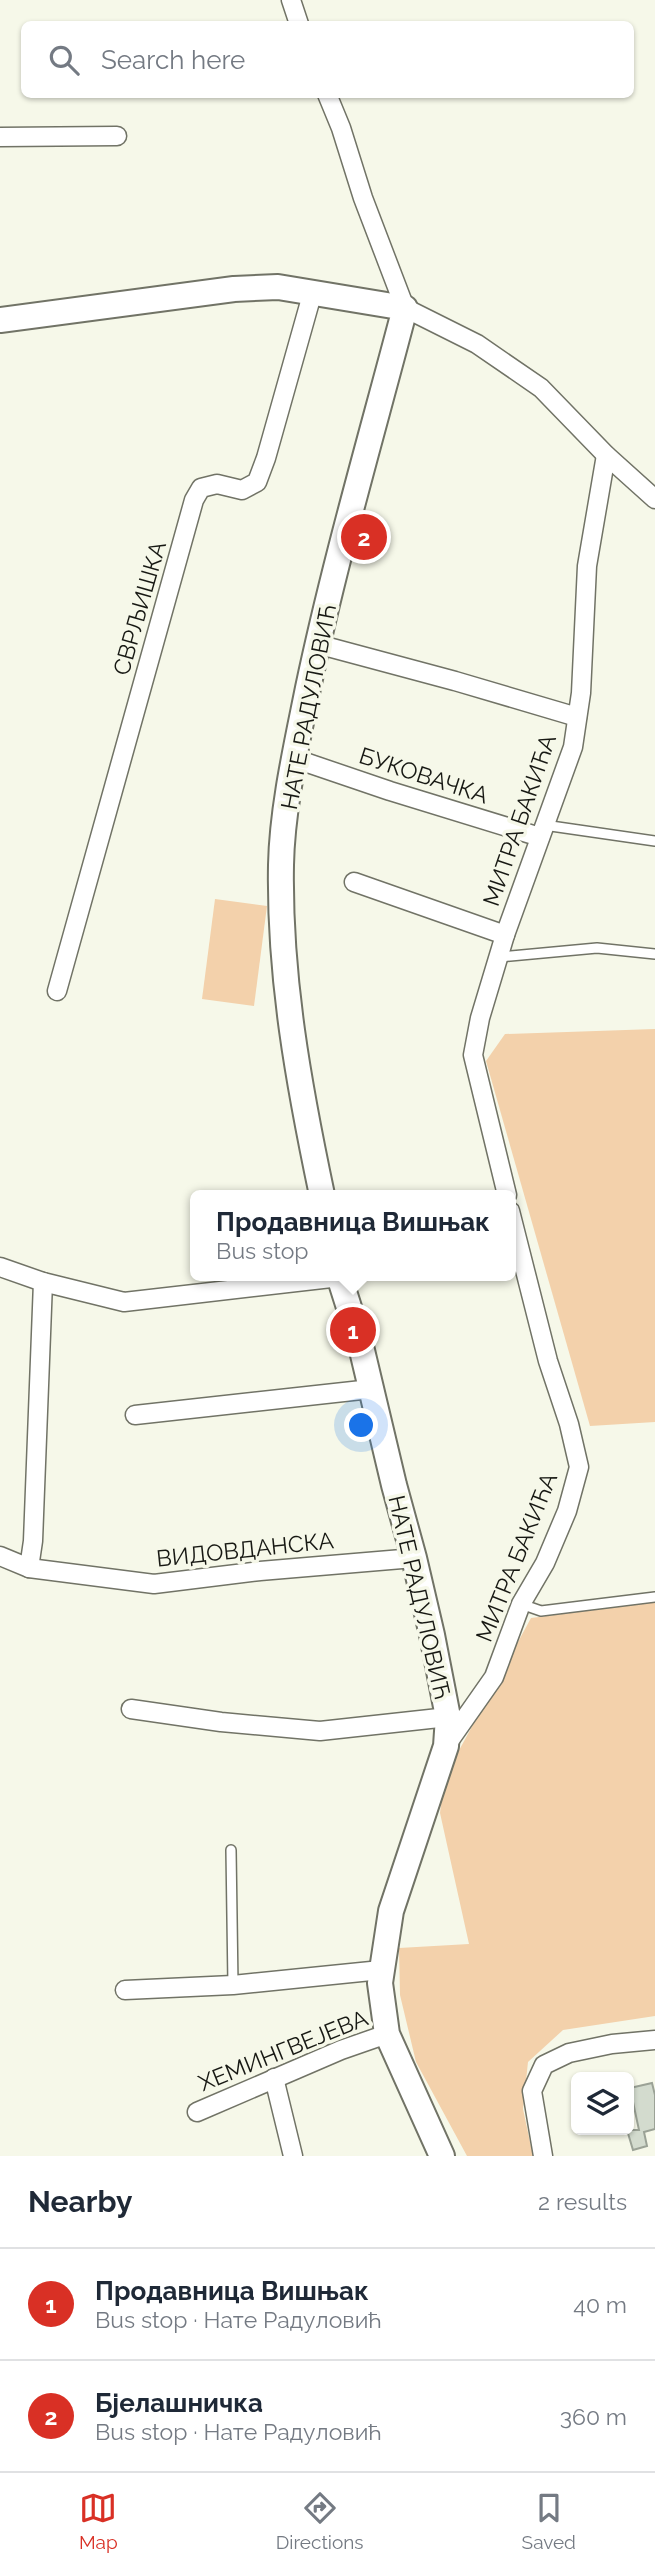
<!DOCTYPE html>
<html lang="en">
<head>
<meta charset="utf-8">
<style>
	body { margin:0; font-family:Raleway,sans-serif; background:#f2f2f3; color:#1f2937 }
	.controls { position:absolute; right:21px; bottom:21px; display:grid; overflow:hidden; border-radius:10px; box-shadow:0 2px 5px #0004 }
	.controls button { width:63px; height:63px; display:grid; place-items:center; padding:0; border:0; border-bottom:2px solid #e0e1e3; background:#fff; color:#1f2937; font:35px sans-serif }
	.you { position:absolute; left:362px; top:1426px; width:24px; height:24px; margin:-18px; border:5px solid #fff; border-radius:50%; background:#1a73e8; box-shadow:0 0 0 10px #1a73e833 }
	.badge { display:grid; place-items:center; width:46px; height:46px; border-radius:50%; background:#d93025; color:#fff; font-size:23px; font-weight:700 }
	.pin { position:absolute; translate:-50% -50%; border:4px solid #fff; box-shadow:0 2px 7px #0006 }
	.popup { position:absolute; left:190px; top:1190px; width:326px; height:91px; box-sizing:border-box; display:grid; place-content:center; border-radius:10px; background:#fff; filter:drop-shadow(0 2px 5px #0005); font-size:23px; white-space:nowrap; color:#747a83 }
	.popup b { font-size:26px; color:#1f2937 }
	.popup::after { content:''; position:absolute; left:50%; top:100%; margin-left:-14px; border:14px solid transparent; border-top-color:#fff }
	.list { margin:0; padding:0; list-style:none }
	h2 { display:flex; justify-content:space-between; align-items:center; height:91px; margin:0; padding:0 28px; font-size:30px }
	h2 small { font-size:23px; font-weight:400; color:#747a83 }
	.list li { display:grid; grid-template-columns:46px 1fr auto; gap:21px; align-items:center; box-sizing:border-box; height:112px; padding:0 28px; border-top:2px solid #e0e1e3 }
	.list b { display:block; font-size:26px; white-space:nowrap }
	.list p { margin:0; font-size:23px; white-space:nowrap; color:#747a83 }
	.list em { font-size:23px; font-style:normal; color:#747a83 }
	.icon { flex:none; width:38px; height:38px; fill:none; stroke:currentColor; stroke-width:2; stroke-linecap:round; stroke-linejoin:round }
	.map { position:relative; flex:none; width:655px; height:2156px; overflow:hidden }
	.search { position:absolute; background:#fff; box-shadow:0 2px 5px #0004; left:21px; right:21px; top:21px; height:77px; display:flex; align-items:center; gap:18px; box-sizing:border-box; padding:0 24px; border-radius:10px; color:#747a83; font-size:26px }
	.sheet { height:315px; background:#fff }
	nav { display:flex; justify-content:space-around; align-items:center; box-sizing:border-box; height:98px; border-top:2px solid #e0e1e3; background:#fff; font-size:19px; color:#747a83 }
	nav a { display:grid; justify-items:center; gap:4px }
	nav .on { color:#d93025 }
	.map>svg:first-child { display:block }
	.green { fill:#f3d1ab }
	.building { fill:#d3dbce; stroke:#9ba296; stroke-width:2 }
	.lines { fill:none; stroke-linecap:round; stroke-linejoin:round }
	.lane-casing { stroke:#717366; stroke-width:12 }
	.street-casing { stroke:#717366; stroke-width:21 }
	.secondary-casing { stroke:#717366; stroke-width:28 }
	.lane { stroke:#fff; stroke-width:9 }
	.street { stroke:#fff; stroke-width:18 }
	.secondary { stroke:#fff; stroke-width:24 }
	.labels { text-anchor:middle; dominant-baseline:central; stroke-width:7; stroke-linejoin:round; paint-order:stroke }
	.street-label { font-size:23px; fill:#171813; stroke:#f6f8e9 }
</style>
</head>
<body>
<div class="map">
<svg width="655" height="2156" viewBox="0 0 655 2156">
	<rect width="100%" height="100%" fill="#f6f8e9"/>
	<!-- green -->
	<g class="green">
		<polygon points="215,899 267,906 254,1006 202,999"/>
		<polygon points="655,1029 655,1422 590,1426 486,1061 505,1034"/>
		<polygon points="655,1602 655,2016 563,2030 528,2062 523,2109 533,2156 467,2156 416,2062 400,1995 399,1948 469,1944 440,1813 444,1778 531,1618"/>
	</g>
	<!-- building -->
	<polygon class="building" points="652,2083 655,2095 655,2129 644,2132 647,2146 633,2150 627,2130 639,2130 630,2088"/>
	<g class="lines">
		<!-- lane casing -->
		<g class="lane-casing">
			<g id="lane">
				<polyline points="544,825 655,841"/>
				<polyline points="499,957 597,948 655,954"/>
				<polyline points="521,1604 541,1611 655,1597"/>
				<polyline points="231,1850 233,1985"/>
			</g>
		</g>
		<!-- street casing -->
		<g class="street-casing">
			<g id="street">
				<polyline points="291,0 299,24"/>
				<polyline points="327,94 341,128 363,198 405,308 477,344 541,388 606,455 655,499"/>
				<polyline points="0,137 117,136"/>
				<polyline points="317,644 455,681 577,717"/>
				<polyline points="293,758 390,791 540,837"/>
				<polyline points="354,882 505,935"/>
				<polyline points="57,991 194,500 201,488 217,484 242,490 257,482 266,458 313,291"/>
				<polyline points="507,1195 473,1055 480,1018 505,935 573,747 581,693 587,566 606,455"/>
				<polyline points="0,1267 43,1282 124,1302 340,1277"/>
				<polyline points="135,1415 371,1389"/>
				<polyline points="0,1556 29,1568 154,1584 260,1571 414,1558"/>
				<polyline points="29,1568 33,1541 43,1282"/>
				<polyline points="131,1709 221,1722 320,1731 448,1717"/>
				<polyline points="447,1744 494,1677 521,1604 545,1563 567,1511 579,1467 569,1424 548,1361 510,1211"/>
				<polyline points="125,1990 233,1985 381,1970"/>
				<polyline points="274,2078 293,2156"/>
				<polyline points="197,2112 341,2050 387,2034"/>
				<polyline points="543,2156 532,2091 544,2065 569,2053 612,2044 655,2040"/>
			</g>
		</g>
		<!-- secondary casing -->
		<g class="secondary-casing">
			<g id="secondary">
				<path d="M0 320 234 289 278 287 405 308C372 434 335 560 308 688 297 743 282 808 281 865 279 977 299 1086 322 1195"/>
				<polyline points="339,1276 360,1342 394,1485 414,1558 432,1635 448,1717 446,1746 391,1911 380,1983 387,2034 442,2156"/>
			</g>
		</g>
		<!-- lane -->
		<use href="#lane" class="lane"/>
		<!-- street -->
		<use href="#street" class="street"/>
		<!-- secondary -->
		<use href="#secondary" class="secondary"/>
	</g>
	<g class="labels">
		<!-- street labels -->
		<g class="street-label">
			<text transform="translate(139 608) rotate(-74)">СВРЉИШКА</text>
			<text transform="translate(308 707) rotate(-79)">НАТЕ РАДУЛОВИЋ</text>
			<text transform="translate(424 775) rotate(18)">БУКОВАЧКА</text>
			<text transform="translate(519 820) rotate(-71)">МИТРА БАКИЋА</text>
			<text transform="translate(245 1549) rotate(-6)">ВИДОВДАНСКА</text>
			<text transform="translate(516 1557) rotate(-68)">МИТРА БАКИЋА</text>
			<text transform="translate(420 1597) rotate(77)">НАТЕ РАДУЛОВИЋ</text>
			<text transform="translate(283 2050) rotate(-22)">ХЕМИНГВЕЈЕВА</text>
		</g>
	</g>
</svg>
<div class="controls">
<button><svg class="icon" aria-label="layers" viewBox="0 0 24 24"><path d="M12 4l9 5-9 5-9-5zM3 14l9 5 9-5"/></svg></button>
</div>
<div class="you"></div>
<div class="pin badge" style="left:353px;top:1330px">1</div>
<div class="popup"><b>Продавница Вишњак</b>Bus stop</div>
<div class="pin badge" style="left:364px;top:537px">2</div>
<div class="search"><svg class="icon" aria-label="search" viewBox="0 0 24 24"><circle cx="10" cy="10" r="6"/><path d="M15 15l6 6"/></svg>Search here</div>
</div>
<section class="sheet">
<h2>Nearby<small>2 results</small></h2>
<ul class="list">
<li><span class="badge">1</span><div><b>Продавница Вишњак</b><p>Bus stop · Нате Радуловић</p></div><em>40 m</em></li>
<li><span class="badge">2</span><div><b>Бјелашничка</b><p>Bus stop · Нате Радуловић</p></div><em>360 m</em></li>
</ul>
</section>
<nav>
<a class="on"><svg class="icon" aria-label="map" viewBox="0 0 24 24"><path d="M3 6l6-2 6 2 6-2v14l-6 2-6-2-6 2zM9 4v14M15 6v14"/></svg>Map</a>
<a><svg class="icon" aria-label="directions" viewBox="0 0 24 24"><path d="M12 3l9 9-9 9-9-9zM9 14v-3h6M13 9l2 2-2 2"/></svg>Directions</a>
<a><svg class="icon" aria-label="saved" viewBox="0 0 24 24"><path d="M7 4h10v16l-5-4-5 4z"/></svg>Saved</a>
</nav>
</body>
</html>
